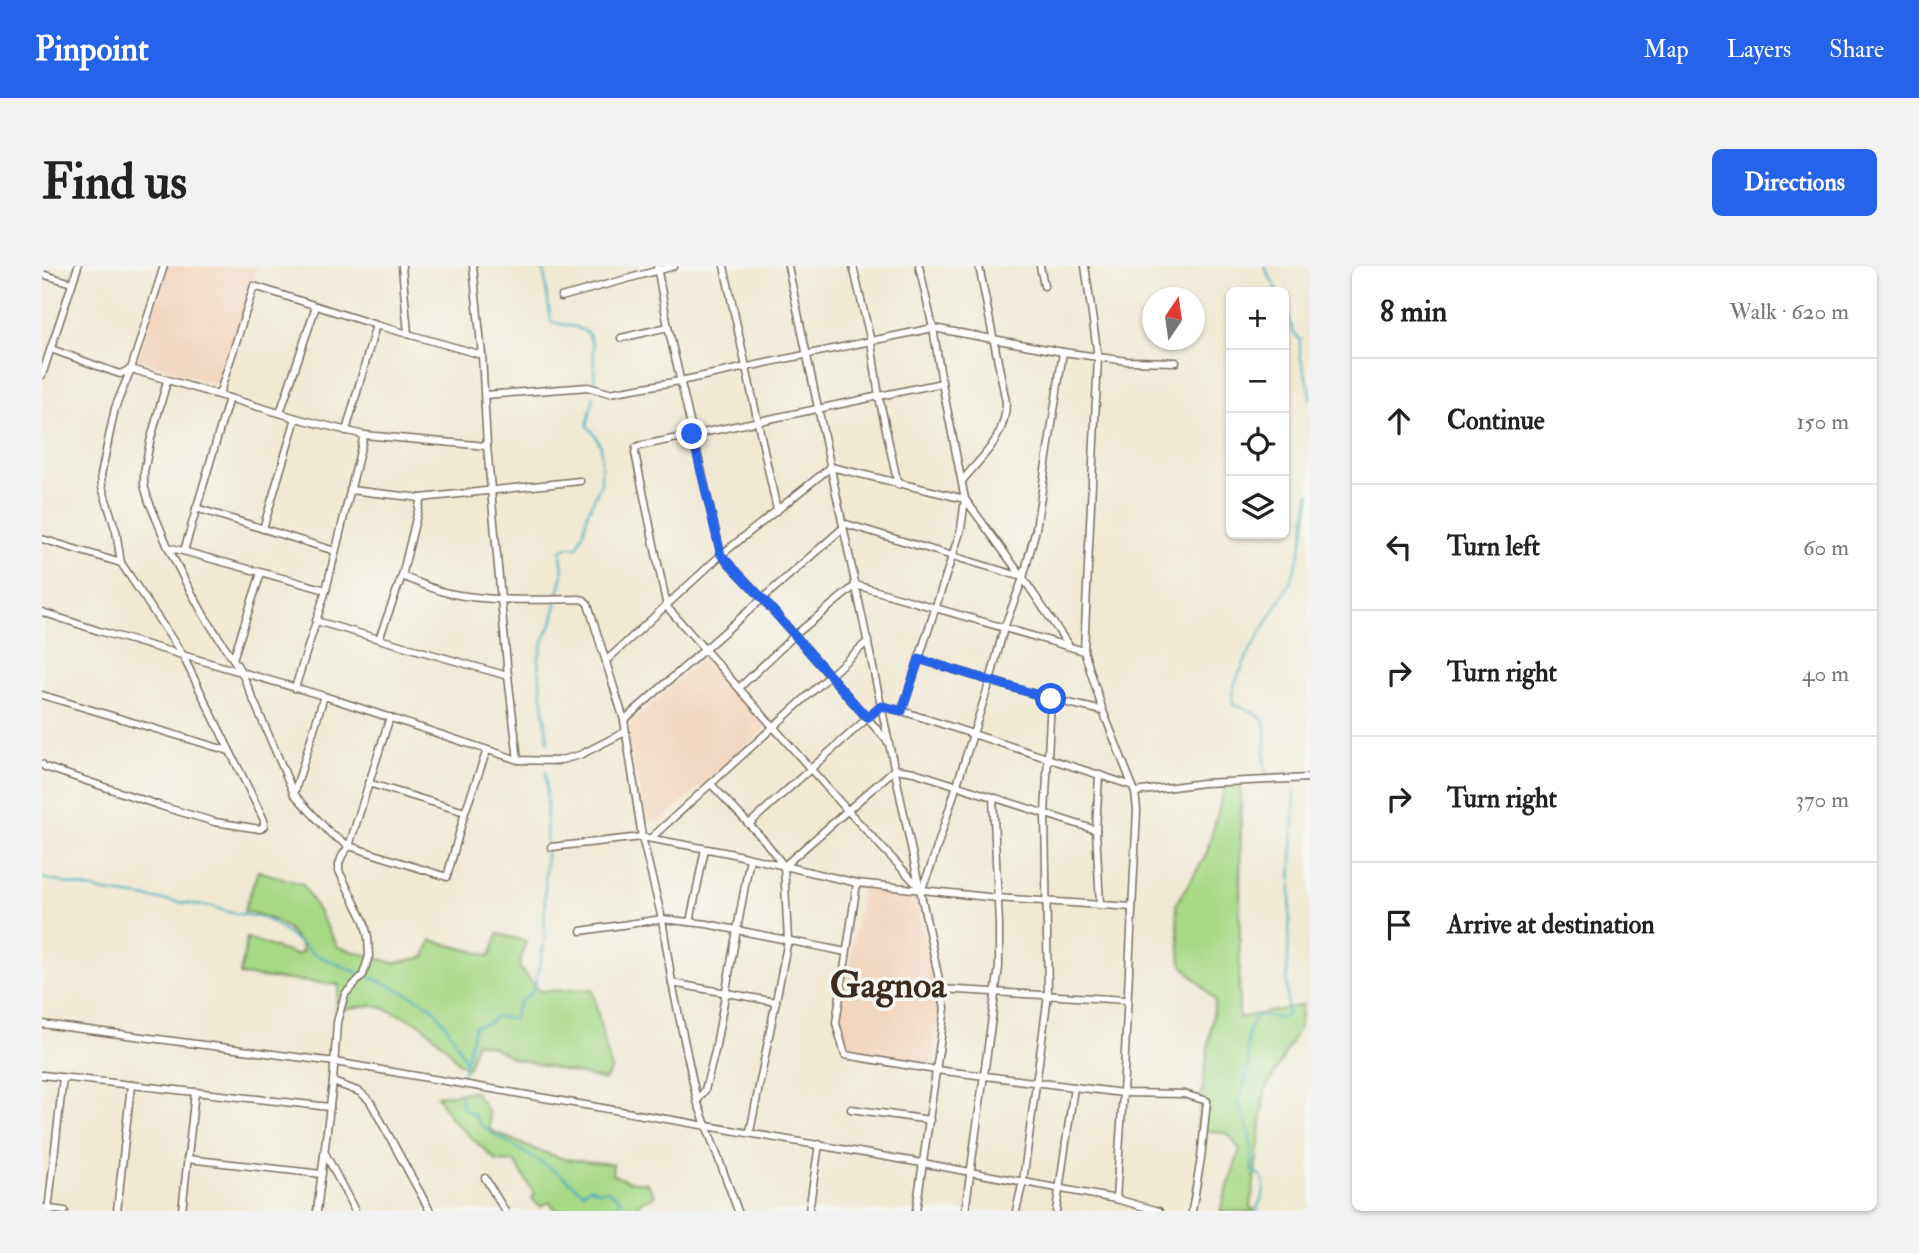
<!DOCTYPE html>
<html lang="en">
<head>
<meta charset="utf-8">
<style>
	body { margin:0; font-family:"IM FELL Double Pica",serif; background:#f2f2f2; color:#222 }
	.controls { position:absolute; right:21px; top:21px; display:grid; overflow:hidden; border-radius:10px; box-shadow:0 2px 5px #0004 }
	.controls button { width:63px; height:63px; display:grid; place-items:center; padding:0; border:0; border-bottom:2px solid #e0e0e0; background:#fff; color:#222; font:35px sans-serif }
	.compass { position:absolute; left:1100px; top:21px; width:63px; height:63px; border-radius:50%; background:#fff; box-shadow:0 2px 5px #0004; rotate:13deg }
	.stop { position:absolute; width:21px; height:21px; margin:-16px; border:5px solid #2563eb; border-radius:50%; background:#fff }
	.stop.end { background:#2563eb; border-color:#fff; box-shadow:0 2px 7px #0008 }
	.list { margin:0; padding:0; list-style:none }
	h2 { display:flex; justify-content:space-between; align-items:center; height:91px; margin:0; padding:0 28px; font-size:30px }
	h2 small { font-size:23px; font-weight:400; color:#767676 }
	.list li { display:grid; grid-template-columns:46px 1fr auto; gap:21px; align-items:center; box-sizing:border-box; height:126px; padding:0 28px; border-top:2px solid #e0e0e0 }
	.list b { display:block; font-size:26px; white-space:nowrap }
	.list em { font-size:23px; font-style:normal; color:#767676 }
	.icon { flex:none; width:38px; height:38px; fill:none; stroke:currentColor; stroke-width:2; stroke-linecap:round; stroke-linejoin:round }
	.map { position:relative; flex:none; width:1268px; height:945px; overflow:hidden; border-radius:10px }
	header { display:flex; align-items:center; gap:42px; box-sizing:border-box; height:98px; padding:0 35px; background:#2563eb; color:#fff }
	header strong { font-size:33px }
	nav { display:flex; gap:38px; margin-inline-start:auto; font-size:24px }
	.intro { display:flex; align-items:center; justify-content:space-between; box-sizing:border-box; height:168px; padding:0 42px }
	h1 { margin:0; font-size:49px }
	.button { padding:18px 32px; border-radius:10px; background:#2563eb; color:#fff; font-size:24px; font-weight:700 }
	main { display:flex; gap:42px; padding:0 42px }
	aside { flex:1; background:#fff; border-radius:10px; box-shadow:0 2px 5px #0004 }
	.map>svg:first-child { display:block }
	.built { fill:#f2d5bd }
	.green { fill:#a7d987; stroke:#718252; stroke-width:2 }
	.lines { fill:none; stroke-linecap:round; stroke-linejoin:round }
	.stream { stroke:#40abbf; stroke-width:2 }
	.minor-casing { stroke:#7a6d5e; stroke-width:9 }
	.minor { stroke:#fff; stroke-width:6 }
	.route { stroke:#2563eb; stroke-width:9 }
	.labels { text-anchor:middle; dominant-baseline:central; stroke-width:7; stroke-linejoin:round; paint-order:stroke }
	.town-label { font-size:37px; font-weight:bold; fill:#3b2a1e; stroke:#f6f6f2 }
</style>
</head>
<body>
<header>
<strong>Pinpoint</strong>
<nav><a>Map</a><a>Layers</a><a>Share</a></nav>
</header>
<div class="intro"><h1>Find us</h1><a class="button">Directions</a></div>
<main>
<div class="map">
<svg width="1268" height="945" viewBox="0 0 1268 945">
	<rect width="100%" height="100%" fill="#f6f6f2"/>
	<filter id="ink" filterUnits="userSpaceOnUse"><feTurbulence type="fractalNoise" baseFrequency=".0143" numOctaves="2"/><feDisplacementMap in="SourceGraphic" scale="14" xChannelSelector="R" yChannelSelector="G"/><feConvolveMatrix kernelMatrix="1 2 1 2 8 2 1 2 1" color-interpolation-filters="sRGB"/></filter>
	<filter id="wash" filterUnits="userSpaceOnUse"><feTurbulence type="fractalNoise" baseFrequency=".00686" numOctaves="4" result="noise"/><feDisplacementMap in="SourceGraphic" scale="28" xChannelSelector="R" yChannelSelector="G"/><feGaussianBlur stdDeviation="1.57" result="paint"/><feColorMatrix in="noise" values="0 0 0 0 0 0 0 0 0 0 0 0 0 0 0 0 0 1.4 0 .05"/><feComposite in="paint" operator="in"/></filter>
	<g filter="url(#wash)">
		<rect width="100%" height="100%" fill="#f0e9d4"/>
		<!-- built -->
		<g class="built">
			<polygon points="125,0 216,0 178,120 96,93"/>
			<polygon points="662,390 725,461 620,555 603,554 584,462"/>
			<polygon points="820,622 874,631 897,740 889,798 807,785 798,756"/>
		</g>
		<!-- green -->
		<g class="green">
			<polygon points="1185,513 1199,523 1197,752 1260,739 1257,762 1223,825 1209,940 1213,945 1178,945 1198,884 1186,868 1155,862 1173,734 1139,697 1134,638 1164,589"/>
			<path d="M216 605 261 618 296 681 352 697 383 691 389 674 448 690 456 668 484 675 477 701 497 725 550 723 569 804 563 814 471 792 449 780 434 776 426 803 417 797 405 782 378 757 338 741 330 739 293 744 297 719 198 709 205 672 254 689 261 685C249 658 229 651 202 645Z"/>
			<polygon points="432,825 447,847 448,864 486,881 522,893 571,898 570,908 585,915 605,917 613,930 596,937 599,945 516,945 507,936 498,941 489,932 493,929 473,896 455,895 409,853 395,830"/>
		</g>
		<g class="lines">
			<!-- stream -->
			<g class="stream">
				<polyline points="501,0 509,56 534,61 546,67 551,79 553,118"/>
				<polyline points="1222,0 1236,26"/>
				<polyline points="1242,37 1252,67 1258,74 1258,90 1268,124"/>
				<polyline points="1268,125 1268,134"/>
				<polyline points="515,331 521,309 519,284 525,281 536,281 542,264 546,246 559,217 559,180 552,167 545,160 552,130"/>
				<polyline points="506,477 496,394 502,373 511,355 514,336"/>
				<path d="M1253 508 1225 509C1214 475 1246 452 1191 439 1186 425 1199 406 1204 393 1216 368 1232 347 1245 322 1260 293 1263 259 1268 227"/>
				<polyline points="0,612 64,626 171,641 186,646 221,652 231,657 272,688 319,708"/>
				<path d="M324 710C339 715 383 734 393 744 406 760 415 778 424 796"/>
				<polyline points="420,811 433,760 447,757 453,751 471,753 477,736 487,730 493,720 502,677 505,531 504,505"/>
				<polyline points="419,827 419,838 422,843 432,849 438,858 450,867 518,908 541,926 548,921 556,925 565,924 579,934 574,941 576,945"/>
				<path d="M1216 945 1215 941C1223 929 1228 910 1210 905 1211 883 1208 857 1195 839 1198 828 1204 818 1205 807 1208 788 1200 763 1216 749L1238 752 1243 751 1245 747V712L1253 525"/>
			</g>
		</g>
	</g>
	<g filter="url(#ink)">
		<g class="lines">
			<!-- minor casing -->
			<g class="minor-casing">
				<g id="minor">
					<polyline points="360,0 366,68"/>
					<polyline points="431,0 440,89 445,180 466,410 476,494"/>
					<polyline points="615,0 626,61 679,289 720,332 846,476"/>
					<polyline points="682,0 735,244"/>
					<polyline points="746,0 903,742 874,945"/>
					<polyline points="811,0 829,76 837,131 856,219"/>
					<polyline points="998,0 1002,20"/>
					<polyline points="1043,0 1056,91 1042,385 1061,445 1093,526 1095,544 1081,827 1074,933"/>
					<polyline points="0,8 30,17"/>
					<polyline points="519,31 632,0"/>
					<polyline points="579,72 626,61"/>
					<polyline points="9,83 72,106 78,108 89,103 254,152 322,169 445,180"/>
					<polyline points="0,109 36,0"/>
					<polyline points="125,115 108,176 102,206 102,219 106,233 126,281 143,315 163,351 199,405 252,528 289,568 307,580 405,611 423,546 445,484"/>
					<polyline points="177,129 212,20 334,59 440,89"/>
					<polyline points="443,129 546,121 567,127 638,115 891,62 1021,86 1085,95 1134,96"/>
					<polyline points="238,147 274,40"/>
					<polyline points="304,165 334,59"/>
					<path d="M920 215C941 189 964 172 964 136L937 0"/>
					<polyline points="308,224 379,232 538,215"/>
					<polyline points="154,242 293,285"/>
					<polyline points="801,257 980,311"/>
					<polyline points="221,263 254,152"/>
					<polyline points="0,273 79,297"/>
					<polyline points="126,281 284,324"/>
					<polyline points="142,285 187,132"/>
					<path d="M360 310C375 316 390 323 406 327 448 336 494 334 537 333L542 334 546 338 582 454 600 571 620 653 630 717 655 835 696 945"/>
					<polyline points="0,346 57,365 282,430 476,494 515,495 538,489 583,466"/>
					<polyline points="274,355 466,410"/>
					<polyline points="337,373 360,310 379,232"/>
					<polyline points="191,393 219,307"/>
					<polyline points="877,393 1009,433 1061,445"/>
					<polyline points="565,394 679,289 789,201 923,233 981,312 1027,380"/>
					<polyline points="253,422 284,324 322,169"/>
					<polyline points="697,422 753,369 814,319 1042,385"/>
					<polyline points="0,429 187,485"/>
					<polyline points="860,445 919,263 923,233 900,117 891,62 877,0"/>
					<polyline points="582,454 801,262"/>
					<polyline points="0,498 3,501 122,541 173,556 218,563 222,560 222,554 140,388 79,297 74,265 60,221 59,209 73,142 89,103 122,0"/>
					<polyline points="1057,509 1054,564 1058,639"/>
					<polyline points="326,517 423,546"/>
					<polyline points="669,518 722,574 742,600 746,674 708,866"/>
					<polyline points="1093,526 1161,517 1268,512"/>
					<polyline points="252,528 282,430"/>
					<polyline points="707,558 839,440 860,445 1091,520"/>
					<polyline points="609,572 826,375"/>
					<polyline points="509,581 600,571 687,587 815,617 955,632 1090,641"/>
					<polyline points="742,600 853,503 872,506 1054,564"/>
					<polyline points="815,617 794,757 803,789 894,804 1081,827 1142,828 1165,835 1159,892 1150,945"/>
					<polyline points="878,622 805,544 625,341 593,187 594,182 597,180 900,117"/>
					<polyline points="880,622 889,600 948,415 962,362 981,312 994,263 1021,86"/>
					<polyline points="648,656 663,583"/>
					<polyline points="539,665 620,653 665,658 804,686"/>
					<polyline points="630,717 734,736"/>
					<polyline points="899,723 1085,734"/>
					<polyline points="0,758 293,796 880,897 1074,933 1117,945"/>
					<polyline points="0,809 288,841"/>
					<polyline points="291,816 318,826 328,835 388,945"/>
					<polyline points="655,835 663,824 673,785 708,592"/>
					<polyline points="809,843 888,854"/>
					<polyline points="283,887 313,945"/>
					<polyline points="145,893 280,908"/>
					<polyline points="443,912 463,945"/>
					<polyline points="0,942 23,945"/>
					<polyline points="6,945 21,812"/>
					<polyline points="75,945 89,819"/>
					<polyline points="140,945 153,826"/>
					<polyline points="275,945 291,816 295,756 303,728 321,709 327,690 326,671 322,655 297,605 297,598 300,590 307,580 348,451"/>
					<polyline points="767,945 777,878"/>
					<polyline points="923,945 957,701 957,658 951,531"/>
					<polyline points="974,945 981,915 1006,729 1003,548 1009,433"/>
					<polyline points="1014,945 1032,821"/>
				</g>
			</g>
			<!-- minor -->
			<use href="#minor" class="minor"/>
		</g>
	</g>
	<g class="lines" filter="url(#ink)">
		<!-- route -->
		<polyline class="route" points="650,168 679,289 720,332 825,452 839,440 860,445 877,393 1009,433"/>
	</g>
	<g class="labels">
		<!-- town labels -->
		<g class="town-label">
			<text x="846" y="719">Gagnoa</text>
		</g>
	</g>
</svg>
<div class="controls">
<button>+</button>
<button>−</button>
<button><svg class="icon" aria-label="locate" viewBox="0 0 24 24"><circle cx="12" cy="12" r="6"/><path d="M12 2v4M12 18v4M2 12h4M18 12h4"/></svg></button>
<button><svg class="icon" aria-label="layers" viewBox="0 0 24 24"><path d="M12 4l9 5-9 5-9-5zM3 14l9 5 9-5"/></svg></button>
</div>
<svg class="compass" viewBox="-18 -18 36 36"><path d="M0-13l5 13h-10z" fill="#e53935"/><path d="M0 13l5-13h-10z" fill="#767676"/></svg>
<div class="stop" style="left:1009px;top:433px"></div>
<div class="stop end" style="left:650px;top:168px"></div>
</div>
<aside>
<h2>8 min<small>Walk · 620 m</small></h2>
<ul class="list">
<li><svg class="icon" aria-label="ahead" viewBox="0 0 24 24"><path d="M12 20V5M6 11l6-6 6 6"/></svg><div><b>Continue</b></div><em>150 m</em></li>
<li><svg class="icon" aria-label="left" viewBox="0 0 24 24"><path d="M17 20v-9H6M10 6l-5 5 5 5"/></svg><div><b>Turn left</b></div><em>60 m</em></li>
<li><svg class="icon" aria-label="right" viewBox="0 0 24 24"><path d="M7 20v-9h11M14 6l5 5-5 5"/></svg><div><b>Turn right</b></div><em>40 m</em></li>
<li><svg class="icon" aria-label="right" viewBox="0 0 24 24"><path d="M7 20v-9h11M14 6l5 5-5 5"/></svg><div><b>Turn right</b></div><em>370 m</em></li>
<li><svg class="icon" aria-label="arrive" viewBox="0 0 24 24"><path d="M6 21V4h12l-3 4 3 4H6"/></svg><div><b>Arrive at destination</b></div></li>
</ul>
</aside>
</main>
</body>
</html>
